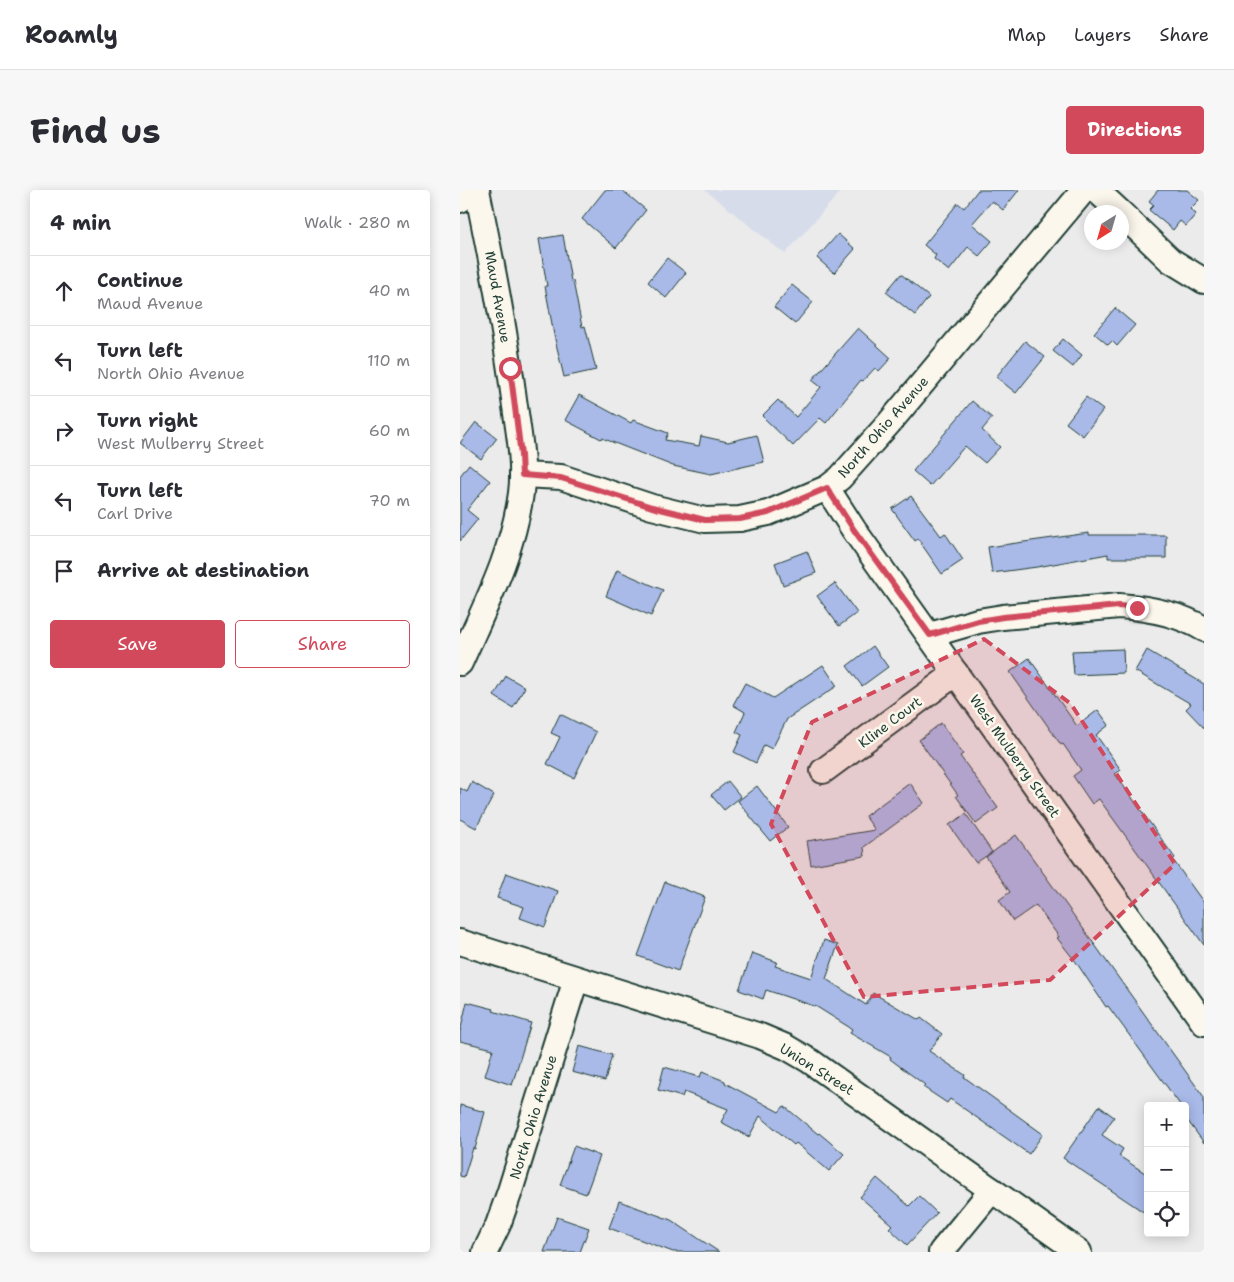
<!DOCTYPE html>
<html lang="en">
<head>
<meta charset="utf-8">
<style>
	body { margin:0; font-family:"Shantell Sans",sans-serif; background:#f7f7f7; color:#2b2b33 }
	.controls { position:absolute; right:15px; bottom:15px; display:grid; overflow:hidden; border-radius:5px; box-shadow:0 2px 12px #0003 }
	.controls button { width:45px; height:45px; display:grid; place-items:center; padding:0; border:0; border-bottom:1px solid #e1e1e2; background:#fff; color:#2b2b33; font:25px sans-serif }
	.compass { position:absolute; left:624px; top:15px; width:45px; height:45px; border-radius:50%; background:#fff; box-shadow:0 2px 12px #0003; rotate:217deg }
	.stop { position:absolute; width:15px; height:15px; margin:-11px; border:4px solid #d1495b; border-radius:50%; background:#fff }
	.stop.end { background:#d1495b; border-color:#fff; box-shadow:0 1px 5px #0008 }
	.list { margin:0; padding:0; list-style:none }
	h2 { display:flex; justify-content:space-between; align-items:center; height:65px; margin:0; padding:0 20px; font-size:21px }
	h2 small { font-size:16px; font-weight:400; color:#7c7c81 }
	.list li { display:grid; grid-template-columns:32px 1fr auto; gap:15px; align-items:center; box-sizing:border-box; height:70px; padding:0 20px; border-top:1px solid #e1e1e2 }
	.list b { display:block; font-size:19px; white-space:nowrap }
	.list p { margin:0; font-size:16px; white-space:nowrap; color:#7c7c81 }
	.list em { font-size:16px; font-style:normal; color:#7c7c81 }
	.actions { display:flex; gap:10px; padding:15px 20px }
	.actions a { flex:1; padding:11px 0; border:1px solid #d1495b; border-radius:5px; text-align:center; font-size:18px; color:#d1495b }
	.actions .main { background:#d1495b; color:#fff }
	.icon { flex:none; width:28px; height:28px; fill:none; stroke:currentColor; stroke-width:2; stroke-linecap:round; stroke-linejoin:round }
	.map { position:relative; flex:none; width:744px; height:1062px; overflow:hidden; border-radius:5px }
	header { display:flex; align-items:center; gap:30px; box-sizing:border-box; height:70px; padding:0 25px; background:#fff; border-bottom:1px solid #e1e1e2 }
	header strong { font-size:24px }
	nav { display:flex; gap:28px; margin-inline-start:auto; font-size:18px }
	.intro { display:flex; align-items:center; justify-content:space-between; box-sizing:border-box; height:120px; padding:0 30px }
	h1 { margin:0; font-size:35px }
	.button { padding:12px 22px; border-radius:5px; background:#d1495b; color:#fff; font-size:18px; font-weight:700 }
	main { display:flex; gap:30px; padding:0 30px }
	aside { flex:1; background:#fff; border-radius:5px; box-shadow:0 2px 12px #0003 }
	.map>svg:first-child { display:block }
	.built { fill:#d7dcea }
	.building { fill:#a9b9e8; stroke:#1f3d34 }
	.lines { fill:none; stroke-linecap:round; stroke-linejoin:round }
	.street-casing { stroke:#1f3d34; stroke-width:28 }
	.street { stroke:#fbf7ec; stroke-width:24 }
	.route { stroke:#d1495b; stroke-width:6 }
	.marked { fill:#d1495b; fill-opacity:0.2; stroke:#d1495b; stroke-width:4; stroke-dasharray:10 6; stroke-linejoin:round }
	.labels { text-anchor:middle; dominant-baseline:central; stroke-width:5; stroke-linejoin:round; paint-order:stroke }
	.street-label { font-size:14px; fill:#1f3d34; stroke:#fbf7ec }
</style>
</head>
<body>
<header>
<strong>Roamly</strong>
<nav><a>Map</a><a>Layers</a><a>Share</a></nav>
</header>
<div class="intro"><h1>Find us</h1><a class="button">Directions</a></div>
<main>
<aside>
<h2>4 min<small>Walk · 280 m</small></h2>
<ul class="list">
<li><svg class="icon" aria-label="ahead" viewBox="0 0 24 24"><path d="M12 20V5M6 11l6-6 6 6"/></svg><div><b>Continue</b><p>Maud Avenue</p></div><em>40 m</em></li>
<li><svg class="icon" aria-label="left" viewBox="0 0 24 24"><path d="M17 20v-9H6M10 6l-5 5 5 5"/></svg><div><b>Turn left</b><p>North Ohio Avenue</p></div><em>110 m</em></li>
<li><svg class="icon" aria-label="right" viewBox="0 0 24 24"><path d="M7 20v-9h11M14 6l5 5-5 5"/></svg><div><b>Turn right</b><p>West Mulberry Street</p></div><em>60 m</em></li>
<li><svg class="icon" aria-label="left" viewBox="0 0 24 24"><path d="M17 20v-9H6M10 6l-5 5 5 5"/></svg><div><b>Turn left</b><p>Carl Drive</p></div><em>70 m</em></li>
<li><svg class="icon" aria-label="arrive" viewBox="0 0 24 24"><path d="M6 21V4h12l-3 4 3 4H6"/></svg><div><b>Arrive at destination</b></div></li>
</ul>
<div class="actions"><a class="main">Save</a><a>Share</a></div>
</aside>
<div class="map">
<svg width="744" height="1062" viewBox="0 0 744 1062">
	<rect width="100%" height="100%" fill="#ebebeb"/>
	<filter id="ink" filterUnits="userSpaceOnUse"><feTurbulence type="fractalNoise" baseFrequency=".02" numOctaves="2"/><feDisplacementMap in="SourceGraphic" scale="10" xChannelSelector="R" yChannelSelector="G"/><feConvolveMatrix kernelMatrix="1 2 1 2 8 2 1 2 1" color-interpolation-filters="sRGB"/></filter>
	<g filter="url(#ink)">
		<!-- built -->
		<polygon class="built" points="245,0 382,0 325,64"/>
		<!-- building -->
		<g class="building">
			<polygon points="145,0 162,0 186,20 156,58 122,29"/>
			<polygon points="518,0 559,0 543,20 532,11 512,34 532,51 519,66 508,57 489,81 474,69 476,65 464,55 498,13 504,18"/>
			<polygon points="698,0 727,0 739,10 730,19 736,24 726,36 720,31 713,40 689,20 694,15 689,11"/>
			<polygon points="378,44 395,59 374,83 357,68"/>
			<polygon points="103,45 111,91 113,91 122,137 125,136 136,180 104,187 94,145 85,96 87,96 79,49"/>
			<polygon points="207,68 226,83 206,108 188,92"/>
			<polygon points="441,84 469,107 455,125 426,102"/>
			<polygon points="332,95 353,112 335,134 314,117"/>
			<polygon points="655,118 675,135 657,156 652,151 648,155 634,143"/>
			<polygon points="398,138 431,168 419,181 415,178 403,191 401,190 366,233 360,228 333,256 302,226 318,210 336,227 361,197 352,190"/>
			<polygon points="603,149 622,165 613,177 593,161"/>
			<polygon points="565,151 585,167 556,203 536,187"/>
			<polygon points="119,205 171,233 173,230 208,243 205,250 239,256 241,246 268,252 297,245 304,272 251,284 213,276 142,248 141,249 105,230"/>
			<polygon points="626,207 643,220 623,246 606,233"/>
			<polygon points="512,211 532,228 522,240 540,257 525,273 505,256 470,296 453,281"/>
			<polygon points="16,232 37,248 21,269 0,253"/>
			<polygon points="9,274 30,291 7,320 18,329 0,351 0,286"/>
			<polygon points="451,306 481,346 485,343 503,370 482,384 458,349 455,351 432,319"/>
			<polygon points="629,343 629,345 706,345 706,368 648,368 648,364 577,377 532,383 528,357"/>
			<polygon points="347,361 356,383 323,395 315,373"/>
			<polygon points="157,380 203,400 191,426 146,406"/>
			<polygon points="375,393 397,423 379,436 357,406"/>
			<polygon points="413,456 428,477 402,496 387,476"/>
			<polygon points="663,459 664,483 614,485 612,461"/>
			<polygon points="687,460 744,494 744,538 726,519 731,514 675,481"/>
			<polygon points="569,468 617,536 638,520 649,535 636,545 661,580 655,584 715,668 713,670 744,713 744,755 639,609 632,614 613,586 621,580 603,554 601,555 550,482"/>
			<polygon points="363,475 377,496 327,529 312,559 304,555 296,573 274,562 282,545 276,542 285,522 273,515 285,493 313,508"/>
			<polygon points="46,486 65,497 53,518 34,506"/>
			<polygon points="100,524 136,542 114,588 87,574 100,547 91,543"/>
			<polygon points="481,533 503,564 500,566 538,618 516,634 496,606 498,605 459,550"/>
			<polygon points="268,591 281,607 264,620 251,605"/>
			<polygon points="12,592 34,605 16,638 0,629 0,598 7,602"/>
			<polygon points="450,593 464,613 404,657 405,666 351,675 347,651 415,640 405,626"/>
			<polygon points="297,596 328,637 310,651 278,611"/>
			<polygon points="506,624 532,662 516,673 489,635"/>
			<polygon points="556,645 744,907 744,953 725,927 725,916 721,916 648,816 646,817 616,772 597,748 599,747 576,715 553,731 539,710 550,702 526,667"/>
			<polygon points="46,683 98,701 85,737 60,728 64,717 37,708"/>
			<polygon points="205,692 245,707 218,781 178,766"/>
			<polygon points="364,750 378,755 366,789 406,815 413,803 459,830 461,828 482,844 469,861 505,885 504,887 583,944 569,964 490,909 487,913 463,897 465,895 430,869 431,867 390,843 392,839 357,817 306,800 303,809 279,800 292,763 317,772 315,776 351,788"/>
			<polygon points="7,812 34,819 33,821 71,833 52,895 25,886 33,859 0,851 0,842"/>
			<polygon points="119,856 152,865 145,891 112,882"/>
			<polygon points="204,877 240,887 242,882 265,891 265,893 319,922 324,916 358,944 359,943 384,964 369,981 336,953 334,955 300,926 289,947 261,932 268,919 224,902 222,907 198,900"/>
			<polygon points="0,915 25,922 15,959 13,958 4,987 0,986"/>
			<polygon points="639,916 654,927 642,945 663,959 659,966 688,985 688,1025 603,968"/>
			<polygon points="114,956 140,966 126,1004 100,995"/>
			<polygon points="417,988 449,1016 459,1006 477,1023 447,1055 429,1038 432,1035 400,1007"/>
			<polygon points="159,1011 211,1030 259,1062 213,1062 149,1038"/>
			<polygon points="97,1027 129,1038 120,1062 84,1062"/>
		</g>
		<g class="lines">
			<!-- street casing -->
			<g class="street-casing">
				<g id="street">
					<polyline points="636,0 660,22"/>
					<polyline points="0,10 8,0"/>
					<polyline points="662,24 710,70 744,91"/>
					<polyline points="62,285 101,287 192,317 245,330 280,329 308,323 367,298 380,288 430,232 624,0"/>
					<polyline points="367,298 394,340 744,833"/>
					<path d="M470 445 518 431 543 427 659 416C687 418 720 424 744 439"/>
					<path d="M0 473C24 418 53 364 61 303 65 272 58 240 54 209 45 139 31 69 17 0"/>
					<polyline points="363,581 496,483"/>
					<polyline points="0,752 300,846 326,857 350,871 619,1062"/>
					<polyline points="25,1062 38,1035 50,1001 116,789"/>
					<polyline points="481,1062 532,1000"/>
				</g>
			</g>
			<!-- street -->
			<use href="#street" class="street"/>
		</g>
	</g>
	<g class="lines" filter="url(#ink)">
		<!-- route -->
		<polyline class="route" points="50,178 61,265 62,285 101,288 192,317 245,330 280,329 308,323 367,298 394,340 470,445 518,431 543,427 659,416 677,418"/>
	</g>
	<!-- marked area -->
	<path class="marked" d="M524 449 611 514 715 674 590 790 404 807 311 634 352 532Z"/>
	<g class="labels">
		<!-- street labels -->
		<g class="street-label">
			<text transform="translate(38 107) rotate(80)">Maud Avenue</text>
			<text transform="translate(423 237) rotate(-49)">North Ohio Avenue</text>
			<text transform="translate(430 532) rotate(-37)">Kline Court</text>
			<text transform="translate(555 566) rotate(55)">West Mulberry Street</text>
			<text transform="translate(357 879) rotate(32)">Union Street</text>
			<text transform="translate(73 927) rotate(-73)">North Ohio Avenue</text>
		</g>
	</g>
</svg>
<div class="controls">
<button>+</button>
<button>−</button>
<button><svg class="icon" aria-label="locate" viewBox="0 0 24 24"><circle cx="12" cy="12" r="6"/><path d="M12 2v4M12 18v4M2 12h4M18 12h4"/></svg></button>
</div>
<svg class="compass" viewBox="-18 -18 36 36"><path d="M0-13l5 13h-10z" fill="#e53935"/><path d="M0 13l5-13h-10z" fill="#7c7c81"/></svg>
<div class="stop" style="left:50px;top:178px"></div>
<div class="stop end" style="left:677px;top:418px"></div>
</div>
</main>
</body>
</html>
